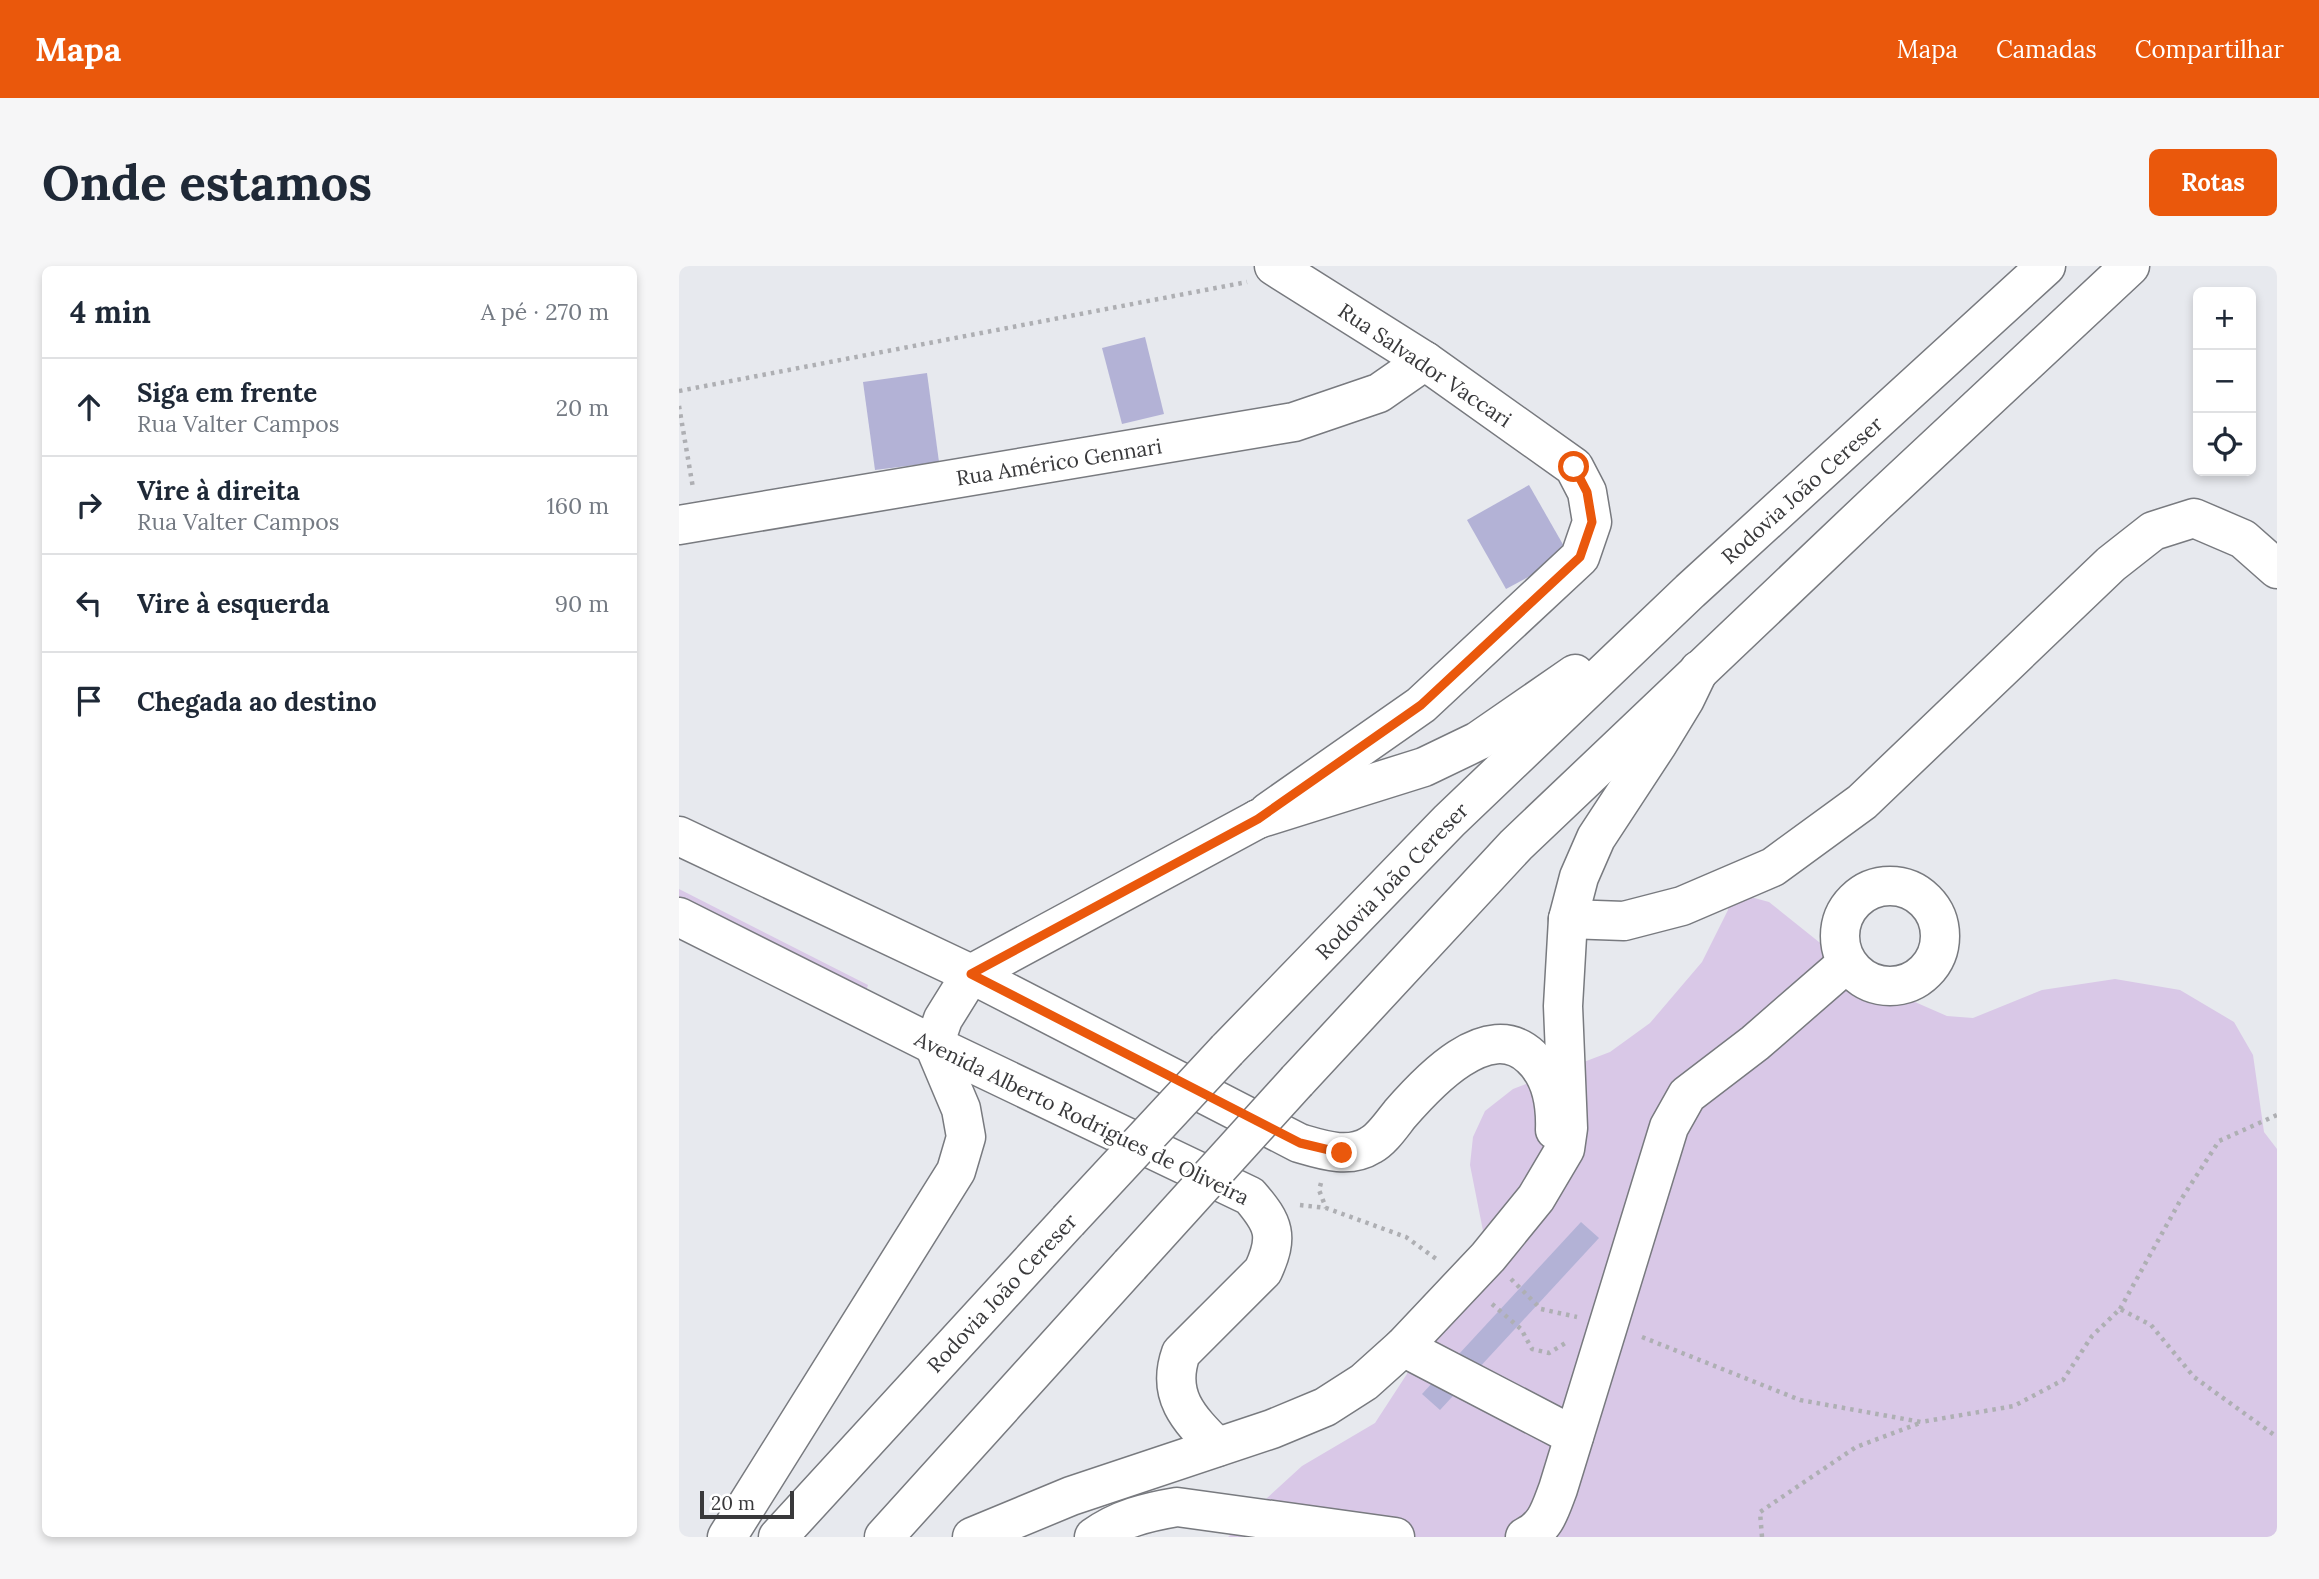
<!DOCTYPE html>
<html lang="pt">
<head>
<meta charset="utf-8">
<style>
	body { margin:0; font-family:Lora,serif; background:#f6f6f7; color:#1f2937 }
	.controls { position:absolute; right:21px; top:21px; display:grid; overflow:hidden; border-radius:10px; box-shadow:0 4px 10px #0003 }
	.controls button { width:63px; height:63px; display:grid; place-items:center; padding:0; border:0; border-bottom:2px solid #e0e1e3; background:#fff; color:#1f2937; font:35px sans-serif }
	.scale { position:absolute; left:21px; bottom:18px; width:94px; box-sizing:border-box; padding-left:7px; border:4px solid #39393b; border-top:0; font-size:19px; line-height:24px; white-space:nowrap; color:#39393b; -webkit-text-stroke:5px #fff; paint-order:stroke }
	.stop { position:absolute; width:21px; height:21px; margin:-16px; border:5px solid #ea580c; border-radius:50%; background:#fff }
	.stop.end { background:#ea580c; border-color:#fff; box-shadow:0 2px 7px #0008 }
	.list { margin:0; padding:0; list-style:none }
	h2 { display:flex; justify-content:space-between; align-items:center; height:91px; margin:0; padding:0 28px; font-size:30px }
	h2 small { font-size:23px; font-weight:400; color:#747a83 }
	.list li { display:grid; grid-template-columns:46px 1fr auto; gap:21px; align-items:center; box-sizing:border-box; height:98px; padding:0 28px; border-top:2px solid #e0e1e3 }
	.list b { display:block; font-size:26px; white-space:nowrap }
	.list p { margin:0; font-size:23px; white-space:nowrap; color:#747a83 }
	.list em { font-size:23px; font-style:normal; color:#747a83 }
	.icon { flex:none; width:38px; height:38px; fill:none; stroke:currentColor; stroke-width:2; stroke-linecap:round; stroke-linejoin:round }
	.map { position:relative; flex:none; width:1598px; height:1271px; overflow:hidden; border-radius:10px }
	header { display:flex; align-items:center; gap:42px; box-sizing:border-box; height:98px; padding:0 35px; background:#ea580c; color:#fff }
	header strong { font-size:33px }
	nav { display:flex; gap:38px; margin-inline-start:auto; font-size:24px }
	.intro { display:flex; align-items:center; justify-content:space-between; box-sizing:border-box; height:168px; padding:0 42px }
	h1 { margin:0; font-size:49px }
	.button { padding:18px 32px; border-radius:10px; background:#ea580c; color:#fff; font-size:24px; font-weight:700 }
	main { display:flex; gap:42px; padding:0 42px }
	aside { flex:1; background:#fff; border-radius:10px; box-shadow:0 4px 10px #0003 }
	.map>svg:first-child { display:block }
	.green { fill:#d9c8e7 }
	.building { fill:#b3b2d6 }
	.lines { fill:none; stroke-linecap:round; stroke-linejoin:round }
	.minor-casing { stroke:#787a7f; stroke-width:41 }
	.major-casing { stroke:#787a7f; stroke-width:41 }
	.highway-casing { stroke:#787a7f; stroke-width:41 }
	.path { stroke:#aeafb3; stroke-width:4.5; stroke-dasharray:3.5 5; stroke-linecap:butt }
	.minor { stroke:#fff; stroke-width:38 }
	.major { stroke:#fff; stroke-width:38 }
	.highway { stroke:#fff; stroke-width:38 }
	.highway-bridge-casing { stroke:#787a7f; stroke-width:41; stroke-linecap:butt }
	.highway-bridge { stroke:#fff; stroke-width:38 }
	.route { stroke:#ea580c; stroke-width:9 }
	.labels { text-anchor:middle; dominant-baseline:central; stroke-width:6; stroke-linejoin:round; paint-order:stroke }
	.street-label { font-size:21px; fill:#39393b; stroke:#fff }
</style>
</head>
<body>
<header>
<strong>Mapa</strong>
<nav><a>Mapa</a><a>Camadas</a><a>Compartilhar</a></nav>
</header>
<div class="intro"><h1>Onde estamos</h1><a class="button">Rotas</a></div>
<main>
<aside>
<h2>4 min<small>A pé · 270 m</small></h2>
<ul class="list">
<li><svg class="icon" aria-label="ahead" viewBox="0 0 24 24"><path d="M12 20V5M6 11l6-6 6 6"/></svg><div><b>Siga em frente</b><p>Rua Valter Campos</p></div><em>20 m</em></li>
<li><svg class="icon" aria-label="right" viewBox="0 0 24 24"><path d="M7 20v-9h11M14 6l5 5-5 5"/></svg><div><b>Vire à direita</b><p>Rua Valter Campos</p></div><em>160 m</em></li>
<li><svg class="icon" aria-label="left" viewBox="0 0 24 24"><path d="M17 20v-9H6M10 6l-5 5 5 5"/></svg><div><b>Vire à esquerda</b></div><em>90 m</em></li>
<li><svg class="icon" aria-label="arrive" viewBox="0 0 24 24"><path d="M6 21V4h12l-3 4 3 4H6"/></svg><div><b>Chegada ao destino</b></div></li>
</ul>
</aside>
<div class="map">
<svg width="1598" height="1271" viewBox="0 0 1598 1271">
	<rect width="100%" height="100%" fill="#e7e9ee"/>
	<!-- green -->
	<g class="green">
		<polygon points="0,623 189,719 181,743 0,651"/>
		<polygon points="1050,625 1090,636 1190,716 1268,750 1294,752 1363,724 1436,713 1501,724 1555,756 1574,789 1585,866 1598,883 1598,1271 549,1271 587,1233 623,1200 696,1157 808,985 791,899 794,871 806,845 834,823 931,786 971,757 1023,696 1049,644"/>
	</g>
	<!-- building -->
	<g class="building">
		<polygon points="466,71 485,148 443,158 423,82"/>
		<polygon points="248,107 260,196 196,204 184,116"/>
		<polygon points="850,219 890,289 827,323 788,254"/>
		<polygon points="902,956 920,972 761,1144 743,1128"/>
	</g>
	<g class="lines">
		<!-- minor casing -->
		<g class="minor-casing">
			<g id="minor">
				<polyline points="0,259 615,156 700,127 746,95"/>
				<polyline points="589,546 742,439 901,291 913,256 908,226 895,201 746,95 595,0"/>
				<circle cx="1211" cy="670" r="50"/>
				<polyline points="889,653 945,655 1003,640 1094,601 1183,536 1432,298 1474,265 1515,252 1564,273 1598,303"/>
				<polyline points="724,1081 895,1170"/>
				<path d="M415 1271C440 1253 468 1246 498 1241L716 1271"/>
				<path d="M846 1271C867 1261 871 1244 879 1223L990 861 1008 829 1076 777 1168 697"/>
			</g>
		</g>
		<!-- major casing -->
		<g class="major-casing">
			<g id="major">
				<path d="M0 570 292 708 620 877C644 884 670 893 692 879 703 873 713 858 721 848 748 817 809 750 852 791 872 809 877 837 876 864"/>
				<path d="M0 651 255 779 571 930C595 958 600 970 584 1005L502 1087C487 1129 509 1152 538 1181"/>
				<polyline points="255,779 264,753 292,708 579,553"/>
			</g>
		</g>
		<!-- highway casing -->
		<g class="highway-casing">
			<g id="highway">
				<polyline points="579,553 745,501 799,475 896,408"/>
				<polyline points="548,784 770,555 1011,325 1367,0"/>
				<polyline points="618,815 837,579 1197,237 1451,0"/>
				<polyline points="48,1271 277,905 287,871 282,843 255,779"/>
				<polyline points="99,1271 389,955"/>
				<polyline points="205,1271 451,999"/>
				<polyline points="293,1271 392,1230 593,1163 646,1141 685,1116 724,1081 809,991 857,932 886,883 889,862 884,740 889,653 900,611 917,572 978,479 1006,433 1020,404"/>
			</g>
		</g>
		<!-- path -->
		<g class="path">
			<polyline points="0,125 568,16"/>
			<polyline points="0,140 14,222"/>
			<polyline points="642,917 640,924 647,942"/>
			<polyline points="621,939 647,942 727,971 760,995"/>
			<polyline points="832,1013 862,1043 898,1051"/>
			<polyline points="813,1038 842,1063 853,1083 870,1087 888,1076"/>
			<polyline points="1441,1043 1501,935 1540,875 1598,849"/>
			<polyline points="963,1071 1121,1134 1242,1156 1335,1140 1384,1114 1413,1070 1441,1043 1472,1059 1515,1111 1598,1171"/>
			<polyline points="1083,1271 1081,1246 1177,1181 1241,1157"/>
		</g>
		<!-- minor -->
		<use href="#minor" class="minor"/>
		<!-- major -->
		<use href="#major" class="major"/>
		<!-- highway -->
		<use href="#highway" class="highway"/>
		<!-- highway-bridge casing -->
		<g class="highway-bridge-casing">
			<g id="highway-bridge">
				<polyline points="389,955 548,784"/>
				<polyline points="451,999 618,815"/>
			</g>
		</g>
		<!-- highway-bridge -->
		<use href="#highway-bridge" class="highway-bridge"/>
	</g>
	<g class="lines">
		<!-- route -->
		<polyline class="route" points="663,887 621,877 292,708 579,553 742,439 901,291 913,256 908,226 895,201"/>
	</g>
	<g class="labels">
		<!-- street labels -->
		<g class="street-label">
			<text transform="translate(746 99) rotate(34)">Rua Salvador Vaccari</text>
			<text transform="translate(380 196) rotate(-9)">Rua Américo Gennari</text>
			<text transform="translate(1123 224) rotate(-42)">Rodovia João Cereser</text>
			<text transform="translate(713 615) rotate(-46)">Rodovia João Cereser</text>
			<text transform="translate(403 852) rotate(26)">Avenida Alberto Rodrigues de Oliveira</text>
			<text transform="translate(323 1027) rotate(-47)">Rodovia João Cereser</text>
		</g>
	</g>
</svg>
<div class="controls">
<button>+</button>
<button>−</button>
<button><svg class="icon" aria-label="locate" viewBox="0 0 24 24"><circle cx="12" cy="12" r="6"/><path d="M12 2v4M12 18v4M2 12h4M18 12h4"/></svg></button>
</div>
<div class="scale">20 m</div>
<div class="stop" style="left:895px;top:201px"></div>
<div class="stop end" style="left:663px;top:887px"></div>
</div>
</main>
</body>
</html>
